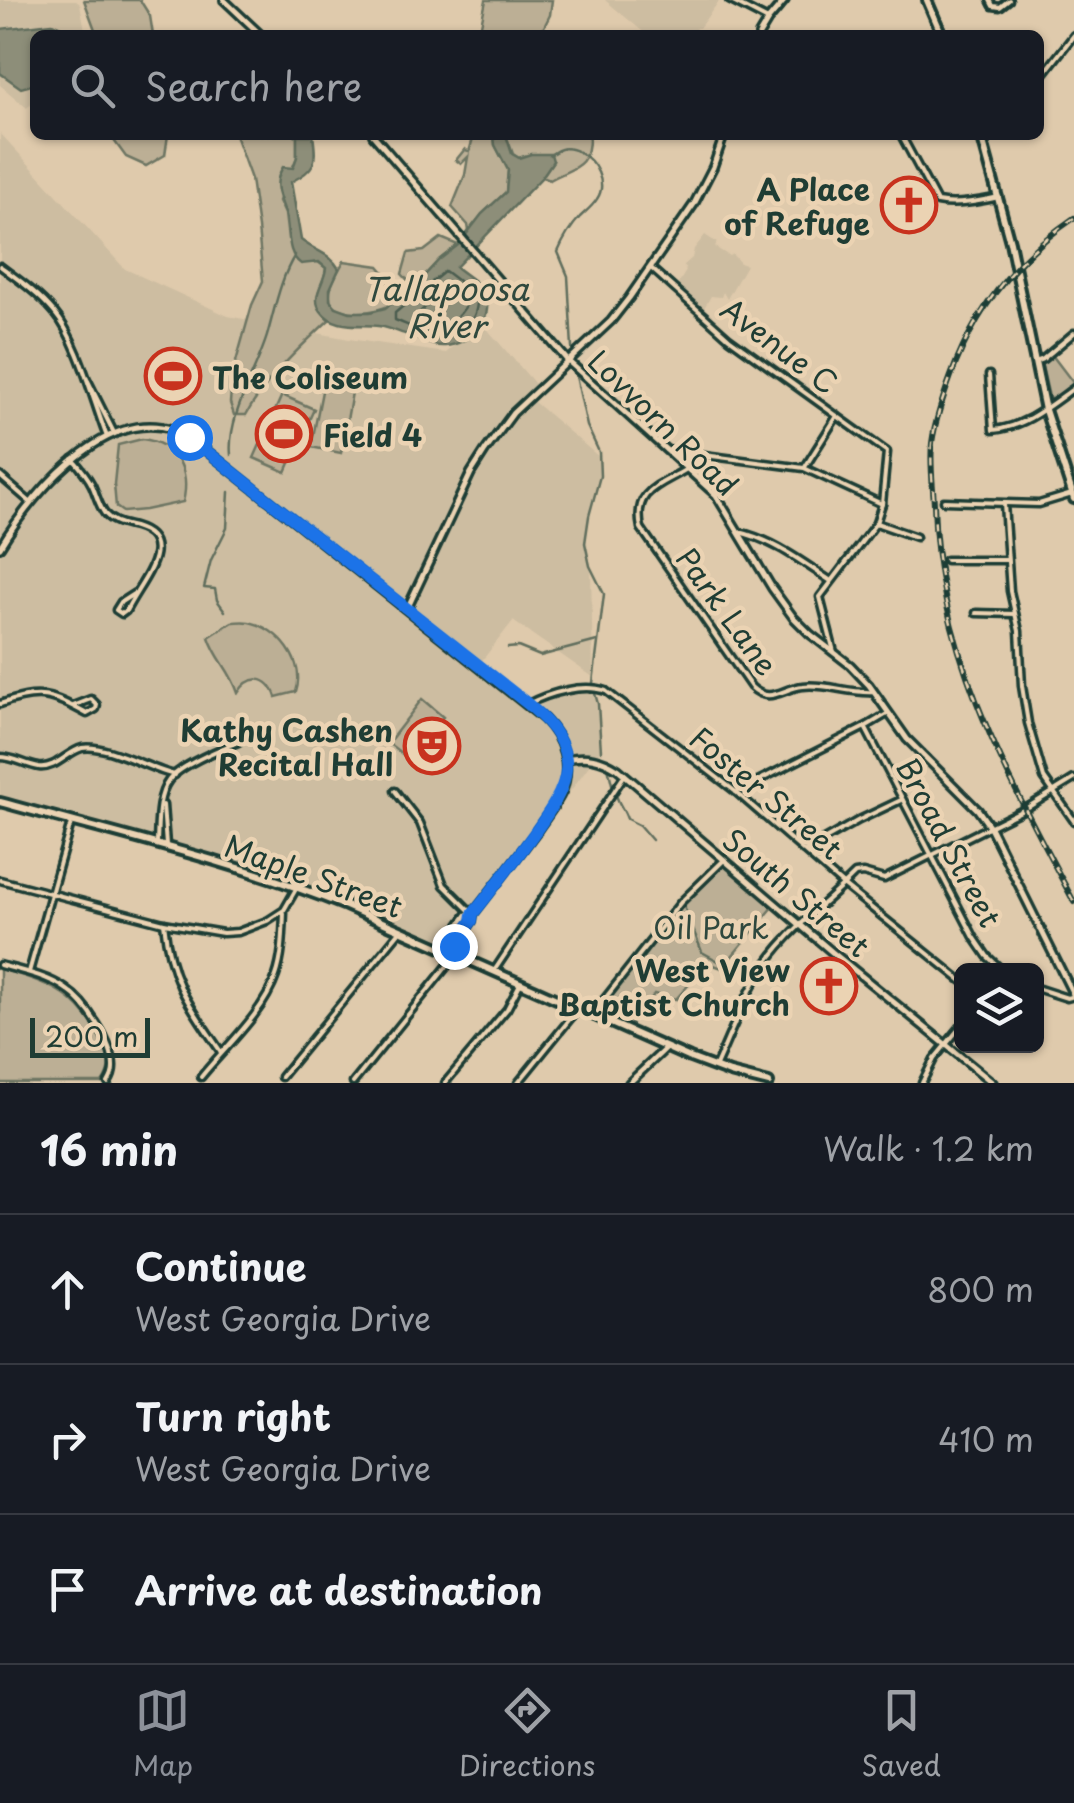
<!DOCTYPE html>
<html lang="en">
<head>
<meta charset="utf-8">
<style>
	body { margin:0; font-family:"Playpen Sans",sans-serif; background:#242831; color:#f1f3f6 }
	.controls { position:absolute; right:30px; bottom:30px; display:grid; overflow:hidden; border-radius:15px; box-shadow:0 2px 8px #0004 }
	.controls button { width:90px; height:90px; display:grid; place-items:center; padding:0; border:0; border-bottom:2px solid #363941; background:#171b24; color:#f1f3f6; font:50px sans-serif }
	.scale { position:absolute; left:30px; bottom:25px; width:120px; box-sizing:border-box; padding-left:10px; border:5px solid #1f3d34; border-top:0; font-size:28px; line-height:35px; white-space:nowrap; color:#1f3d34; -webkit-text-stroke:8px #ebd3b3; paint-order:stroke }
	.stop { position:absolute; width:30px; height:30px; margin:-22px; border:8px solid #1a73e8; border-radius:50%; background:#fff }
	.stop.end { background:#1a73e8; border-color:#fff; box-shadow:0 2px 10px #0008 }
	.list { margin:0; padding:0; list-style:none }
	h2 { display:flex; justify-content:space-between; align-items:center; height:130px; margin:0; padding:0 40px; font-size:42px }
	h2 small { font-size:32px; font-weight:400; color:#9ea1a6 }
	.list li { display:grid; grid-template-columns:65px 1fr auto; gap:30px; align-items:center; box-sizing:border-box; height:150px; padding:0 40px; border-top:2px solid #363941 }
	.list b { display:block; font-size:38px; white-space:nowrap }
	.list p { margin:0; font-size:32px; white-space:nowrap; color:#9ea1a6 }
	.list em { font-size:32px; font-style:normal; color:#9ea1a6 }
	.icon { flex:none; width:55px; height:55px; fill:none; stroke:currentColor; stroke-width:2; stroke-linecap:round; stroke-linejoin:round }
	.map { position:relative; flex:none; width:1074px; height:1083px; overflow:hidden }
	.search { position:absolute; background:#171b24; box-shadow:0 2px 8px #0004; left:30px; right:30px; top:30px; height:110px; display:flex; align-items:center; gap:25px; box-sizing:border-box; padding:0 35px; border-radius:15px; color:#9ea1a6; font-size:38px }
	.sheet { height:580px; background:#171b24 }
	nav { display:flex; justify-content:space-around; align-items:center; box-sizing:border-box; height:140px; border-top:2px solid #363941; background:#171b24; font-size:28px; color:#9ea1a6 }
	nav a { display:grid; justify-items:center; gap:5px }
	nav .on { color:#8c9099 }
	.map>svg:first-child { display:block }
	.built { fill:#cdbda1 }
	.green { fill:#bcaf95; stroke:#6e7664; stroke-width:2.5 }
	.water { fill:#8d8e79; stroke:#616e5d; stroke-width:2.5 }
	.lines { fill:none; stroke-linecap:round; stroke-linejoin:round }
	.shore { stroke:#4b5d50; stroke-width:2.5 }
	.stream { stroke:#616e5d; stroke-width:2.5 }
	.minor-casing { stroke:#1f3d34; stroke-width:11 }
	.tertiary-casing { stroke:#1f3d34; stroke-width:12 }
	.secondary-casing { stroke:#1f3d34; stroke-width:14 }
	.minor { stroke:#ebd3b3; stroke-width:4 }
	.tertiary { stroke:#ebd3b3; stroke-width:5 }
	.secondary { stroke:#ebd3b3; stroke-width:6 }
	.rail-casing { stroke:#1f3d34; stroke-width:6 }
	.rail { stroke:#ebd3b3; stroke-width:2.5; stroke-dasharray:8; stroke-linecap:butt }
	.route { stroke:#1a73e8; stroke-width:12 }
	.labels { text-anchor:middle; dominant-baseline:central; stroke-width:9; stroke-linejoin:round; paint-order:stroke }
	.poi-label { font-size:30px; font-weight:bold; fill:#1f3d34; stroke:#ebd3b3; text-anchor:end }
	.street-label { font-size:30px; fill:#1f3d34; stroke:#ebd3b3 }
	.park-label { font-size:30px; fill:#2f483e; stroke:#ebd3b3 }
	.water-label { font-size:32px; font-style:italic; fill:#30493e; stroke:#ebd3b3 }
</style>
</head>
<body>
<div class="map">
<svg width="1074" height="1083" viewBox="0 0 1074 1083">
	<rect width="100%" height="100%" fill="#dfcaac"/>
	<filter id="ink" filterUnits="userSpaceOnUse"><feTurbulence type="fractalNoise" baseFrequency=".01" numOctaves="2"/><feDisplacementMap in="SourceGraphic" scale="20" xChannelSelector="R" yChannelSelector="G"/><feConvolveMatrix kernelMatrix="1 2 1 2 8 2 1 2 1" color-interpolation-filters="sRGB"/></filter>
	<g filter="url(#ink)">
		<!-- built -->
		<g class="built">
			<polygon points="0,0 75,0 80,4 86,35 35,35 35,100 27,108 0,85"/>
			<polygon points="605,0 720,0 699,28 695,28 703,35 647,35"/>
			<polygon points="0,133 125,269 228,316 349,339 446,353 481,322 542,392 534,402 599,457 600,476 586,535 591,568 593,677 513,621 480,663 527,699 593,685 599,717 601,749 455,949 296,881 146,835 129,833 0,800"/>
			<polygon points="705,235 717,243 715,246 718,249 729,256 732,254 740,263 746,265 727,299 723,292 721,297 711,296 704,308 680,290 682,288 678,284 686,271 684,265 692,258 694,249"/>
		</g>
		<!-- green -->
		<g class="green">
			<polygon points="84,0 140,0 150,16 153,35 97,35"/>
			<polygon points="486,0 552,0 550,15 540,35 479,35"/>
			<polygon points="110,135 168,135 165,155 146,166 126,157"/>
			<path d="M235 135H297V157L279 201 285 214 288 239 326 268C323 293 306 296 329 320 300 347 266 379 246 415H234L230 403 232 376 252 305 263 281 258 228 251 179Z"/>
			<polygon points="474,135 494,135 495,145 508,170 506,192 482,214 469,231 468,225 452,207 465,175 468,157 461,164 456,160 465,149 469,152"/>
			<path d="M506 135H589C590 169 572 167 550 180L542 177 553 161 531 154 519 158 513 154Z"/>
			<polygon points="441,238 458,245 439,260 414,287 402,274 408,253 424,251"/>
			<path d="M344 261 379 266 391 280 397 300C394 302 386 307 383 308 368 314 326 317 330 291 331 282 339 270 344 261Z"/>
			<polygon points="1052,355 1074,384 1050,401 1041,362"/>
			<polygon points="324,381 353,387 341,453 311,447"/>
			<polygon points="282,395 314,409 286,472 254,458"/>
			<path d="M142 439C176 443 191 470 183 502L145 510 123 512 116 507 114 484 118 445Z"/>
			<path d="M232 622C237 622 243 621 249 622 279 628 306 662 296 692L276 697C269 676 250 673 238 693 230 669 216 659 209 637Z"/>
			<polygon points="422,699 443,717 418,749 425,759 421,767 419,767 388,743"/>
			<polygon points="723,864 774,906 722,968 708,963 676,999 654,994 650,1001 642,1004 630,1026 600,1012 599,1009 685,900"/>
			<path d="M0 969C49 983 76 992 101 1039 109 1054 113 1068 102 1083H0Z"/>
		</g>
		<!-- water -->
		<g class="water">
			<polygon points="52,23 63,28 68,35 35,35 35,84 21,88 0,73 0,29"/>
			<path d="M297 135H313C317 163 316 169 291 182L301 240C316 252 329 252 339 269L330 289V300L336 307 350 312H370L385 308 414 287 439 260 458 245 482 214 506 192 508 170 495 145 494 135H506L512 154 519 158 531 154H551L553 161 542 177 456 267C465 275 478 281 484 293 497 318 468 345 445 346 432 347 420 339 408 335 398 332 388 327 378 326 359 324 334 329 321 311 310 296 325 283 326 268L319 262 301 264C286 253 290 233 286 216 281 198 271 186 283 167L293 168 297 157Z"/>
		</g>
		<g class="lines">
			<!-- shore -->
			<g class="shore">
				<path d="M445 271 470 290 477 303C476 313 474 318 466 326 446 346 418 329 395 320V313Z"/>
				<path d="M445 289 461 299 465 307C451 328 444 325 423 316L421 311Z"/>
			</g>
			<!-- stream -->
			<g class="stream">
				<path d="M550 155C561 147 567 146 579 152 595 160 608 183 597 199 593 206 585 212 580 217 570 228 564 238 558 252L568 276 572 348"/>
				<polyline points="576,376 587,426 599,452 600,476 589,516 585,543 590,566 604,594 593,683"/>
				<path d="M231 455C227 417 256 372 267 336 275 308 280 279 295 255"/>
				<polyline points="225,611 217,600 215,589 204,588 211,560 227,528 229,492"/>
				<polyline points="508,648 518,647 540,656 597,641"/>
				<polyline points="594,690 598,704 601,751"/>
				<polyline points="608,767 612,784"/>
				<path d="M616 794C618 804 624 809 627 819L639 825 652 840"/>
				<polyline points="683,904 702,952 731,968"/>
			</g>
			<!-- minor casing -->
			<g class="minor-casing">
				<g id="minor">
					<polyline points="729,0 768,20"/>
					<polyline points="990,0 993,6 1000,7 1009,0"/>
					<polyline points="1039,80 1074,35"/>
					<path d="M901 135 937 202C956 206 980 201 999 197"/>
					<path d="M0 266C19 280 39 294 54 312 78 340 93 401 107 437"/>
					<polyline points="651,268 729,338 887,452 882,504 876,523 820,597 834,652"/>
					<polyline points="1035,362 1043,359 1074,333"/>
					<path d="M989 375 993 430C1025 427 1049 406 1074 388"/>
					<polyline points="88,381 114,433"/>
					<polyline points="666,450 804,468 882,504"/>
					<path d="M73 459C80 467 87 475 92 485 96 494 99 506 105 514 113 523 123 524 134 527 181 541 139 583 126 611L122 614 116 610 121 602 135 593"/>
					<polyline points="805,467 837,416"/>
					<path d="M685 470C658 486 633 491 641 528L751 687C770 705 782 688 803 686 826 683 850 694 874 692"/>
					<polyline points="0,476 30,502"/>
					<polyline points="944,501 1039,504 1072,494"/>
					<polyline points="1004,504 1010,591 1019,631 1022,686 1028,723 1044,778 1074,821"/>
					<polyline points="876,523 916,537"/>
					<path d="M739 532C774 540 802 562 831 581"/>
					<polyline points="946,560 1007,560"/>
					<polyline points="976,613 1015,614"/>
					<path d="M0 704C40 690 50 694 87 714L96 709 97 705 91 699 73 706"/>
					<path d="M528 704C549 693 583 683 606 691L736 792 843 885 962 981"/>
					<polyline points="865,727 974,937 987,956 1003,971"/>
					<path d="M0 757C15 757 25 765 39 767 56 769 67 752 82 748 105 743 151 770 175 775"/>
					<polyline points="395,791 420,823 444,885 471,912"/>
					<polyline points="736,792 865,727 887,714"/>
					<polyline points="163,805 166,845"/>
					<path d="M157 842C158 823 157 796 169 780 181 765 220 749 238 742L246 735 244 727H238L234 730V738L228 745"/>
					<polyline points="804,851 859,820 901,800"/>
					<polyline points="0,880 164,923 223,933 238,932 267,921 284,910 296,889"/>
					<path d="M164 923C170 981 189 1005 221 1052"/>
					<path d="M0 965C23 971 47 976 66 989 86 1002 114 1044 113 1068 113 1074 111 1078 108 1083"/>
					<polyline points="494,971 624,776"/>
					<polyline points="29,972 71,823"/>
					<polyline points="1036,988 1067,998 1074,996"/>
					<polyline points="592,1015 681,902 724,860"/>
					<path d="M715 1068C729 1037 741 1005 758 976 782 935 822 907 855 874L863 873 884 879 1025 809 1074 779"/>
					<path d="M201 1077C226 1046 263 1014 276 976 283 956 283 933 284 913"/>
					<polyline points="281,1077 401,930"/>
					<polyline points="353,1083 456,955"/>
					<polyline points="445,1083 507,1009 520,984"/>
					<polyline points="518,1083 578,1009"/>
					<polyline points="922,1083 934,1059 962,1025"/>
				</g>
			</g>
			<!-- tertiary casing -->
			<g class="tertiary-casing">
				<g id="tertiary">
					<polyline points="224,0 261,35"/>
					<polyline points="759,35 768,20 785,0"/>
					<polyline points="373,135 568,361 716,495 772,588 793,617 810,634 850,665 869,685 907,739 978,810 990,827 1074,996"/>
					<path d="M0 547C35 489 120 389 193 440L544 719C563 738 572 766 562 792 556 806 544 819 536 832 515 860 494 887 473 914L472 921 450 952"/>
					<polyline points="407,609 471,473 485,451 513,413 611,321 629,298 694,204 713,167 724,135"/>
					<path d="M565 759C586 755 601 758 618 769L832 952 993 1083"/>
					<polyline points="443,948 467,915 473,914"/>
					<polyline points="629,1083 666,1048"/>
				</g>
			</g>
			<!-- secondary casing -->
			<g class="secondary-casing">
				<g id="secondary">
					<polyline points="927,0 942,35"/>
					<polyline points="981,135 1010,242 1045,410 1074,499"/>
					<path d="M0 802C116 834 234 861 346 906L690 1058 730 1073 769 1083"/>
				</g>
			</g>
			<!-- minor -->
			<use href="#minor" class="minor"/>
			<!-- tertiary -->
			<use href="#tertiary" class="tertiary"/>
			<!-- secondary -->
			<use href="#secondary" class="secondary"/>
			<!-- rail casing -->
			<g class="rail-casing">
				<path id="rail" d="M1074 218C1019 255 981 302 956 363 947 386 935 419 932 443 930 463 933 485 934 504 937 650 1007 776 1074 902"/>
			</g>
			<!-- rail -->
			<use href="#rail" class="rail"/>
		</g>
	</g>
	<g class="lines" filter="url(#ink)">
		<!-- route -->
		<path class="route" d="M189 437 528 704C587 754 570 784 530 839 512 865 492 890 473 914L472 921 454 946"/>
	</g>
	<!-- icons -->
	<defs>
		<g id="church-ring" transform="scale(2.875)"><circle r="9.5" fill="#ebd3b3" stroke="#c8321e" stroke-width="1.5"/><path d="M-1.2-6h2.4v3.5h3.3v2.4h-3.3V6h-2.4V-.1h-3.3v-2.4h3.3Z" fill="#c8321e"/></g>
		<g id="stadium-ring" transform="scale(2.875)"><circle r="9.5" fill="#ebd3b3" stroke="#c8321e" stroke-width="1.5"/><path d="M0-5a6.5 5 0 1 0 0 10a6.5 5 0 1 0 0-10ZM-3.5-1.8h7v3.6h-7Z" fill="#c8321e"/></g>
		<g id="theatre-ring" transform="scale(2.875)"><circle r="9.5" fill="#ebd3b3" stroke="#c8321e" stroke-width="1.5"/><path d="M-5-5.5Q0-4 5-5.5V0Q5 5 0 6Q-5 5-5 0ZM-3.3-2.5H-1v1.5H-3.3ZM1-2.5H3.3v1.5H1ZM-2.8 1Q0 5.5 2.8 1Z" fill="#c8321e"/></g>
	</defs>
	<g fill-rule="evenodd">
		<use href="#church-ring" x="909" y="205"/>
		<use href="#stadium-ring" x="173" y="376"/>
		<use href="#stadium-ring" x="284" y="434"/>
		<use href="#theatre-ring" x="432" y="746"/>
		<use href="#church-ring" x="829" y="986"/>
	</g>
	<g class="labels">
		<!-- poi labels -->
		<g class="poi-label">
			<text x="870" y="188">A Place<tspan x="870" dy="34">of Refuge</tspan></text>
			<text x="212" y="376" text-anchor="start">The Coliseum</text>
			<text x="323" y="434" text-anchor="start">Field 4</text>
			<text x="393" y="729">Kathy Cashen<tspan x="393" dy="34">Recital Hall</tspan></text>
			<text x="790" y="969">West View<tspan x="790" dy="34">Baptist Church</tspan></text>
		</g>
		<!-- street labels -->
		<g class="street-label">
			<text transform="translate(780 345) rotate(37)">Avenue C</text>
			<text transform="translate(664 422) rotate(44)">Lovvorn Road</text>
			<text transform="translate(728 611) rotate(54)">Park Lane</text>
			<text transform="translate(767 792) rotate(40)">Foster Street</text>
			<text transform="translate(950 842) rotate(62)">Broad Street</text>
			<text transform="translate(314 875) rotate(20)">Maple Street</text>
			<text transform="translate(797 892) rotate(40)">South Street</text>
		</g>
		<!-- park labels -->
		<g class="park-label">
			<text x="711" y="926">Oil Park</text>
		</g>
		<!-- water labels -->
		<g class="water-label">
			<text x="446" y="288">Tallapoosa<tspan x="446" dy="37">River</tspan></text>
		</g>
	</g>
</svg>
<div class="controls">
<button><svg class="icon" aria-label="layers" viewBox="0 0 24 24"><path d="M12 4l9 5-9 5-9-5zM3 14l9 5 9-5"/></svg></button>
</div>
<div class="scale">200 m</div>
<div class="stop" style="left:189px;top:437px"></div>
<div class="stop end" style="left:454px;top:946px"></div>
<div class="search"><svg class="icon" aria-label="search" viewBox="0 0 24 24"><circle cx="10" cy="10" r="6"/><path d="M15 15l6 6"/></svg>Search here</div>
</div>
<section class="sheet">
<h2>16 min<small>Walk · 1.2 km</small></h2>
<ul class="list">
<li><svg class="icon" aria-label="ahead" viewBox="0 0 24 24"><path d="M12 20V5M6 11l6-6 6 6"/></svg><div><b>Continue</b><p>West Georgia Drive</p></div><em>800 m</em></li>
<li><svg class="icon" aria-label="right" viewBox="0 0 24 24"><path d="M7 20v-9h11M14 6l5 5-5 5"/></svg><div><b>Turn right</b><p>West Georgia Drive</p></div><em>410 m</em></li>
<li><svg class="icon" aria-label="arrive" viewBox="0 0 24 24"><path d="M6 21V4h12l-3 4 3 4H6"/></svg><div><b>Arrive at destination</b></div></li>
</ul>
</section>
<nav>
<a class="on"><svg class="icon" aria-label="map" viewBox="0 0 24 24"><path d="M3 6l6-2 6 2 6-2v14l-6 2-6-2-6 2zM9 4v14M15 6v14"/></svg>Map</a>
<a><svg class="icon" aria-label="directions" viewBox="0 0 24 24"><path d="M12 3l9 9-9 9-9-9zM9 14v-3h6M13 9l2 2-2 2"/></svg>Directions</a>
<a><svg class="icon" aria-label="saved" viewBox="0 0 24 24"><path d="M7 4h10v16l-5-4-5 4z"/></svg>Saved</a>
</nav>
</body>
</html>
